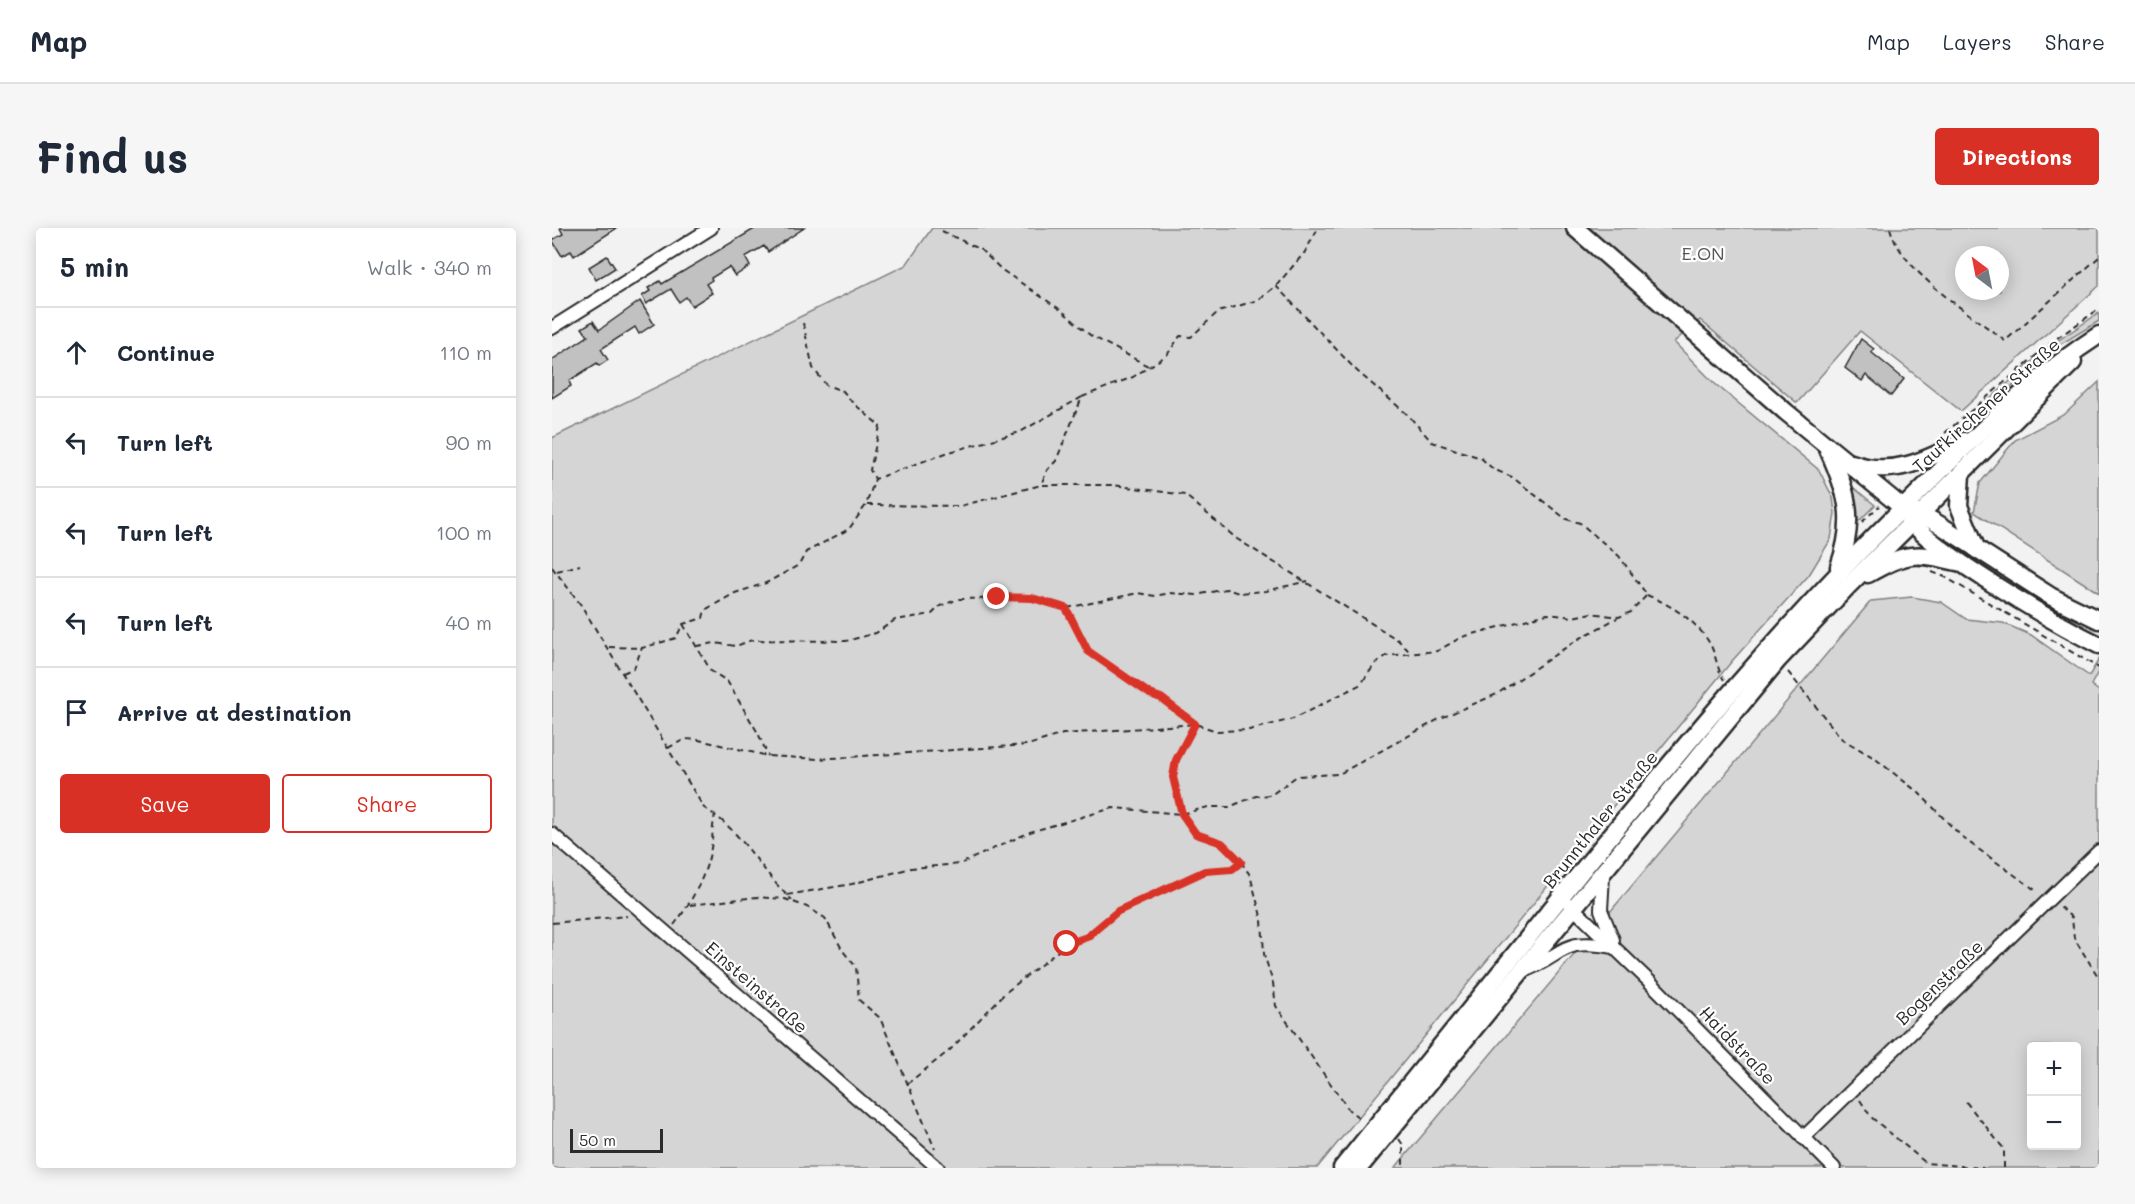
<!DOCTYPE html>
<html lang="en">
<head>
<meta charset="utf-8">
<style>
	body { margin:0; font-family:Mali,sans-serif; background:#f6f6f7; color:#1f2937 }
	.controls { position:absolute; right:18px; bottom:18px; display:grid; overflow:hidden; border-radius:6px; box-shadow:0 3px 15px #0003 }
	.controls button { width:54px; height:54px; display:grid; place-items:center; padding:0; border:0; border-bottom:2px solid #e0e1e3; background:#fff; color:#1f2937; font:30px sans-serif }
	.compass { position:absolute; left:1403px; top:18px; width:54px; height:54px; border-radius:50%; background:#fff; box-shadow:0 3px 15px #0003; rotate:328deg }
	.scale { position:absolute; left:18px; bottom:15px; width:93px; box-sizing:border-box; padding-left:6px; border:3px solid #2b2b2b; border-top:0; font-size:16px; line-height:21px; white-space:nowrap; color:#2b2b2b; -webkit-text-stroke:4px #fff; paint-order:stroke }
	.stop { position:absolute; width:18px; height:18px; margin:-14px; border:4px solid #d93025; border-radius:50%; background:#fff }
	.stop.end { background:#d93025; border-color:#fff; box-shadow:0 2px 6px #0008 }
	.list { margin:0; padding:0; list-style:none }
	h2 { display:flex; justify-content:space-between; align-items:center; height:78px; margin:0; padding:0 24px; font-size:26px }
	h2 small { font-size:20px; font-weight:400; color:#747a83 }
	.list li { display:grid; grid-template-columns:39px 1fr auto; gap:18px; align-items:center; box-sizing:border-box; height:90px; padding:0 24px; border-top:2px solid #e0e1e3 }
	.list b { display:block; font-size:22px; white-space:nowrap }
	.list em { font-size:20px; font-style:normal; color:#747a83 }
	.actions { display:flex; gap:12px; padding:18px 24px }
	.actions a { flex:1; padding:14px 0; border:2px solid #d93025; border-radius:6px; text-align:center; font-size:21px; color:#d93025 }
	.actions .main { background:#d93025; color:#fff }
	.icon { flex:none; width:33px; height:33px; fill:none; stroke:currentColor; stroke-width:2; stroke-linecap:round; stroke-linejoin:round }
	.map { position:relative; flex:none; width:1547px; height:940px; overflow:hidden; border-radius:6px }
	header { display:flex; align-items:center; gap:36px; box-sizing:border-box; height:84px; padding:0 30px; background:#fff; border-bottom:2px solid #e0e1e3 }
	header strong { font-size:28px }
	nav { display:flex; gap:33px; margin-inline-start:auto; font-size:21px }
	.intro { display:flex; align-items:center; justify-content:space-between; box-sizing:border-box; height:144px; padding:0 36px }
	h1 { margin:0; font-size:42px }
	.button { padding:15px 27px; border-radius:6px; background:#d93025; color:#fff; font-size:21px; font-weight:700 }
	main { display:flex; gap:36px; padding:0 36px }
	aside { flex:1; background:#fff; border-radius:6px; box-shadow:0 3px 15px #0003 }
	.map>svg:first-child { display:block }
	.green { fill:#d5d5d5; stroke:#808080; stroke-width:1.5; fill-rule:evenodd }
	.building { fill:#c1c1c1; stroke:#2b2b2b; stroke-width:1.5 }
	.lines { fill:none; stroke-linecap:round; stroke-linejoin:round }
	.minor-casing { stroke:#2b2b2b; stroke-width:16 }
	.secondary-casing { stroke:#2b2b2b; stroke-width:21 }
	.path { stroke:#2b2b2b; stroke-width:2; stroke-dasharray:6 4.5; stroke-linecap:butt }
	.minor { stroke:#fff; stroke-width:12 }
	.secondary { stroke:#fff; stroke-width:16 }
	.route { stroke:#d93025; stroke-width:8 }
	.labels { text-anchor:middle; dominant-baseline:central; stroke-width:4.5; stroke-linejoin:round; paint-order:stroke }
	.park-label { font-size:18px; fill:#565656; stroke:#fff }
	.street-label { font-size:18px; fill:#2b2b2b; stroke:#fff }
</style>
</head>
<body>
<header>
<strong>Map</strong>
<nav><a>Map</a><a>Layers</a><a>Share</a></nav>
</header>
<div class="intro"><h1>Find us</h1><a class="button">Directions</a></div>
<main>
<aside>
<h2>5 min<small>Walk · 340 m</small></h2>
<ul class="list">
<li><svg class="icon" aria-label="ahead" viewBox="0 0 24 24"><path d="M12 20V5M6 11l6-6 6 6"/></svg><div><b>Continue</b></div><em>110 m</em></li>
<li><svg class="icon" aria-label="left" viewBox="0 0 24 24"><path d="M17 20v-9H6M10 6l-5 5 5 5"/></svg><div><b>Turn left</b></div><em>90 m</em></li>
<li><svg class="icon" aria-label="left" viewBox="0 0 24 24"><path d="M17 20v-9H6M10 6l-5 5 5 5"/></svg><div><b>Turn left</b></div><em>100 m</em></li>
<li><svg class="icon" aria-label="left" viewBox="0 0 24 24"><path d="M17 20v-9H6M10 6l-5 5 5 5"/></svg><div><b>Turn left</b></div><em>40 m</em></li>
<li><svg class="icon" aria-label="arrive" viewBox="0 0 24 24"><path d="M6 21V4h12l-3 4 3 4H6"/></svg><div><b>Arrive at destination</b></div></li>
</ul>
<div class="actions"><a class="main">Save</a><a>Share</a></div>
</aside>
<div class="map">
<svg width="1547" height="940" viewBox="0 0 1547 940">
	<rect width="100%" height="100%" fill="#f2f2f2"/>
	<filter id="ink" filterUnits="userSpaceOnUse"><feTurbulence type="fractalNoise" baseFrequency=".0167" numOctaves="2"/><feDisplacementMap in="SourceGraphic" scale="12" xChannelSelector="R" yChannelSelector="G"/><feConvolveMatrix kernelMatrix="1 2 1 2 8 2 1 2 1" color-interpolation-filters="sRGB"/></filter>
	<g filter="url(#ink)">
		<!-- green -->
		<g class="green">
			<path d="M380 0H1547V58L1409 183 1308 103 1245 175 1148 92 1122 114 1162 155 1267 242 1281 270 1283 285 1279 311 1257 347 1180 433 765 940H0V210L354 37ZM1412 27H1448V63H1412Z"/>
			<polygon points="1547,85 1547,93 1507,117 1427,188 1417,190 1495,120"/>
			<polygon points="1547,154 1547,365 1422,284 1428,255 1463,212 1513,186"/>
			<polygon points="1297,256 1323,277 1304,296"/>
			<path d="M1360 369 1389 374 1414 391 1451 395 1479 407 1537 448 1547 431V442L1539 457 1547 463V940H843L1319 373ZM1480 818H1524V918H1480Z"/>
		</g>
		<!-- building -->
		<g class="building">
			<polygon points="8,0 65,0 22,28 19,23 10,28 0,12 11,6"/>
			<polygon points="204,0 252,0 216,24 212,18 193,29 198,38 183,48 177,39 159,50 160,52 154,56 160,65 140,78 134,69 127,74 119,61 94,76 90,68 98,63 96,60 108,53 110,56"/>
			<polygon points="55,28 63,40 44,52 37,39"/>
			<polygon points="88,73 102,96 87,106 83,99 49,121 56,132 47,138 45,135 20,151 17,153 19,158 0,170 0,132 36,108 30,100 41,93 47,102"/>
			<polygon points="1309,111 1322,121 1319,124 1352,151 1339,168 1314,147 1310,153 1293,140"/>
		</g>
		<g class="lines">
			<!-- minor casing -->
			<g class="minor-casing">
				<g id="minor">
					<polyline points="0,100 159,0"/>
					<polyline points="0,606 386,940"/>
					<polyline points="1051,647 1049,682 1061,712"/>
					<polyline points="1017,676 1097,753 1282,940"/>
					<path d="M971 743C1015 727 1006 709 1062 719"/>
					<polyline points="1251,910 1547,623"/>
				</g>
			</g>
			<!-- secondary casing -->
			<g class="secondary-casing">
				<g id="secondary">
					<polyline points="1023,0 1234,184 1351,280 1369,286 1388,297 1500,369 1547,392"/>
					<path d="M1276 221C1296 266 1304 291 1287 339"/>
					<path d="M1300 235C1341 250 1376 231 1412 213"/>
					<polyline points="1409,246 1407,278 1425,322"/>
					<path d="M1354 286C1372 320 1507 397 1547 417"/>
					<path d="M1316 346C1354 324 1364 324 1405 334"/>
					<path d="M790 940C870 842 949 743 1029 644 1132 518 1235 393 1352 279 1414 218 1474 154 1547 107"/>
					<polyline points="807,940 1226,432 1297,357 1521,134"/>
				</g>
			</g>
			<!-- path -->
			<g class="path">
				<path d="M1338 0C1351 46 1417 84 1453 113L1547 29"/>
				<polyline points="390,3 429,22 450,42 509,82 538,107 596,138"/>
				<polyline points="251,95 261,140 274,157 291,163 300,174 328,198 318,242 323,251"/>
				<polyline points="530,169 581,149 615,127 628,108 639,109 666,84 706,72 724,58 753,24 766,0"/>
				<polyline points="1393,205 1501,113 1547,81"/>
				<polyline points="315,277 408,278 489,257 561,257 633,267 685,311 846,412 858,424"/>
				<polyline points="1310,294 1327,278"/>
				<path d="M0 339 29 377 152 580C190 602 208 643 240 672"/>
				<polyline points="5,343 28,337"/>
				<polyline points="1380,344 1393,349 1547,440"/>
				<path d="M1095 367C1119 377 1145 393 1158 416 1164 427 1165 441 1172 452"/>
				<polyline points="515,380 586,365 603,368 618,365 644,367 674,361 687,365 714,363 756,353"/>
				<polyline points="131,396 159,443 175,453 206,505 216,528"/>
				<polyline points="145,418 163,415 184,418 200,412 294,413 324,405 343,392 380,386 388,378 407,371 480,370 514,380 536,423 598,466 610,470 643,496 624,532 621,549 630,586 644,606 670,615 689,634 698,647 710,692 712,726 721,755 724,778 797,882 810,892"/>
				<polyline points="57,419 90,420"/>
				<polyline points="1236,444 1290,511 1321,529 1367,565 1411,610 1486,664"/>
				<polyline points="71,445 82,440 90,420 124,410 131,396 151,390 153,382 183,365 214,355 247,337 254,324 297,301 314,277 323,251 394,225 468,204 530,169 504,233 495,242 489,257"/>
				<polyline points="116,520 133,511 147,512 216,528 266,531 476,517 511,506 643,496 665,503 697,502 741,491 809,456 823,436 834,428 885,423 910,409 995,386 1021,389 1039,385 1067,389 1079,384 1095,367 1067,328 1028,295 1014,291 960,249 941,241 929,230 880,214 856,187 805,143 724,58"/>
				<polyline points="235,667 300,656 359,640 408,636 478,604 561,580 630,586 656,579 677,579 704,568 719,567 745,548 787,546 889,490 945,466 1025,412 1065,390"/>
				<polyline points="138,677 204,669 233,671 255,679 273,690 291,723 304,739 307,772 328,790 383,921"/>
				<polyline points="1508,679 1520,690 1522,710 1547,750"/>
				<polyline points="0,695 75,688"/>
				<path d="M122 697C139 675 154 648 159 620 161 609 160 598 163 587"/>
				<polyline points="355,856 398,822 453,765 515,716 535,709 566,683 653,643 680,641 689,634"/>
				<polyline points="1308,872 1319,889 1374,935 1431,940"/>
				<polyline points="1414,874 1452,921 1452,940"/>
				<polyline points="847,911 851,917 851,940"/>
			</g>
			<!-- minor -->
			<use href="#minor" class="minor"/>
			<!-- secondary -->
			<use href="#secondary" class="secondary"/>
		</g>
	</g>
	<g class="lines" filter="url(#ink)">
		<!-- route -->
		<polyline class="route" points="445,369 480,370 514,380 536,423 598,466 609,470 643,496 624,532 621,549 630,586 644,606 670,615 689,634 680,641 653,643 566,683 535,709 515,716"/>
	</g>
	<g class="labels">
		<!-- park labels -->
		<g class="park-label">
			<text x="1151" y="25">E.ON</text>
		</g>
		<!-- street labels -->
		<g class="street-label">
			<text transform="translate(1434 177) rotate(-42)">Taufkirchener Straße</text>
			<text transform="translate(1048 591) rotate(-51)">Brunnthaler Straße</text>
			<text transform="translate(1387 754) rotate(-44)">Bogenstraße</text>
			<text transform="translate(205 759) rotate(41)">Einsteinstraße</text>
			<text transform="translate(1186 817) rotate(46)">Haidstraße</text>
		</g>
	</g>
</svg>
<div class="controls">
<button>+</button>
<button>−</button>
</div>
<svg class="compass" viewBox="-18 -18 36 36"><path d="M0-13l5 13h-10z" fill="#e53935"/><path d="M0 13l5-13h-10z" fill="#747a83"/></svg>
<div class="scale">50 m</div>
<div class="stop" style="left:515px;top:716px"></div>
<div class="stop end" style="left:445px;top:369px"></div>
</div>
</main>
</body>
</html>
